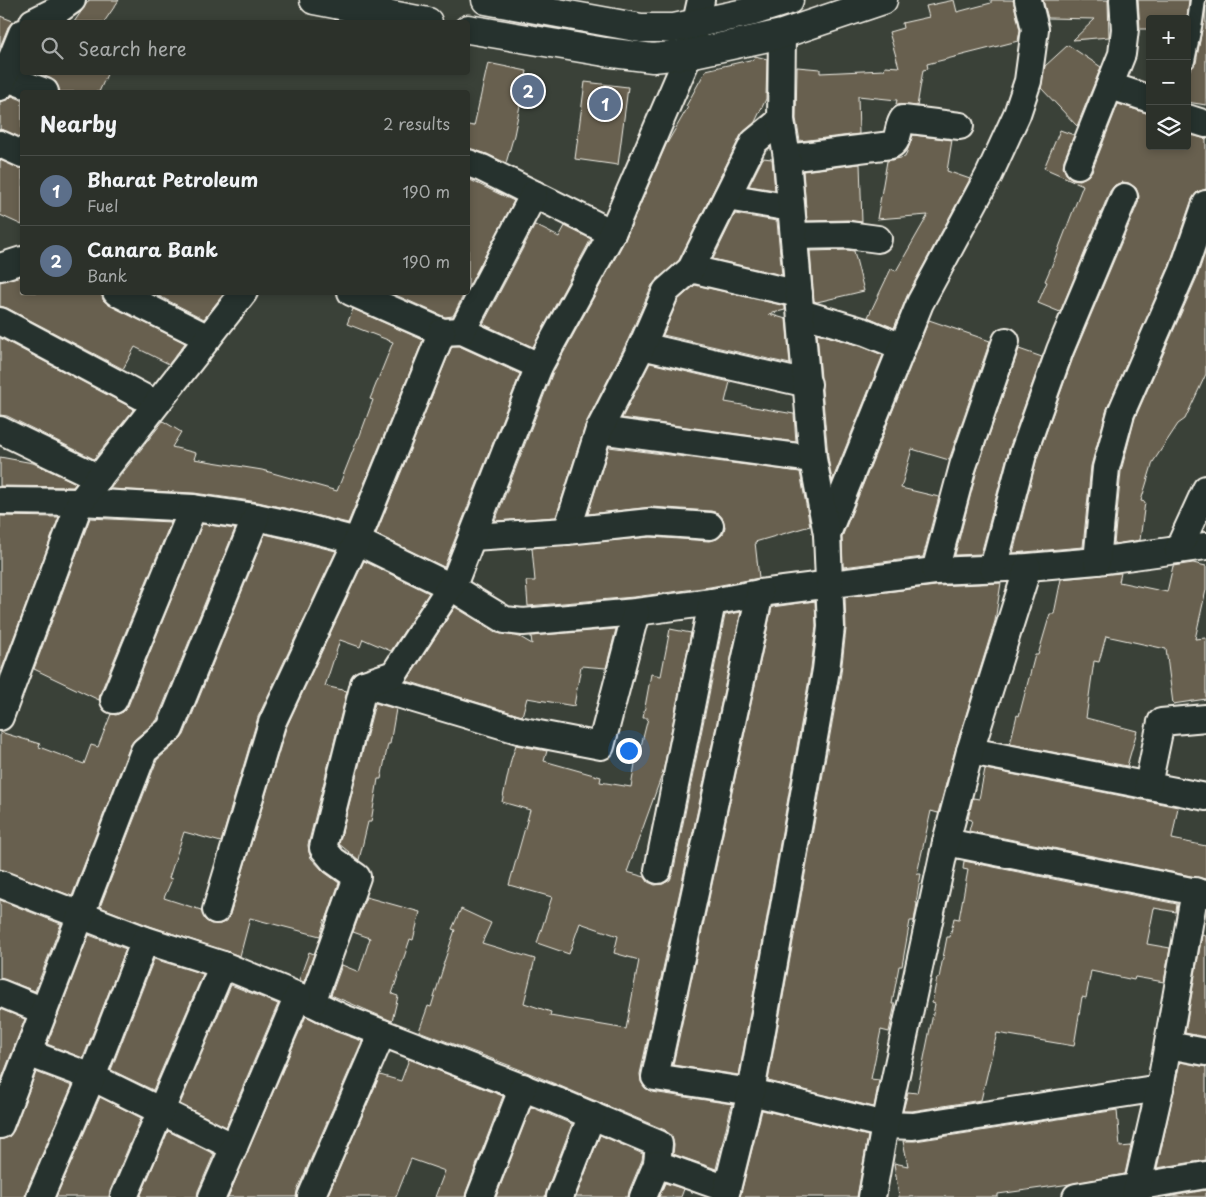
<!DOCTYPE html>
<html lang="en">
<head>
<meta charset="utf-8">
<style>
	body { margin:0; font-family:"Playpen Sans",sans-serif; background:#383d36; color:#f1f3f6 }
	.controls { position:absolute; right:15px; top:15px; display:grid; overflow:hidden; border-radius:5px; box-shadow:0 2px 8px #0003 }
	.controls button { width:45px; height:45px; display:grid; place-items:center; padding:0; border:0; border-bottom:1px solid #484c47; background:#2c312a; color:#f1f3f6; font:25px sans-serif }
	.you { position:absolute; left:628px; top:750px; width:18px; height:18px; margin:-12px; border:4px solid #fff; border-radius:50%; background:#1a73e8; box-shadow:0 0 0 8px #1a73e833 }
	.badge { display:grid; place-items:center; width:32px; height:32px; border-radius:50%; background:#8bbbb9; color:#fff; font-size:16px; font-weight:700 }
	.pin { position:absolute; translate:-50% -50%; border:2px solid #fff; box-shadow:0 1px 5px #0006 }
	.list { margin:0; padding:0; list-style:none }
	h2 { display:flex; justify-content:space-between; align-items:center; height:65px; margin:0; padding:0 20px; font-size:21px }
	h2 small { font-size:16px; font-weight:400; color:#a6a9a8 }
	.list li { display:grid; grid-template-columns:32px 1fr auto; gap:15px; align-items:center; box-sizing:border-box; height:70px; padding:0 20px; border-top:1px solid #484c47 }
	.list b { display:block; font-size:19px; white-space:nowrap }
	.list p { margin:0; font-size:16px; white-space:nowrap; color:#a6a9a8 }
	.list em { font-size:16px; font-style:normal; color:#a6a9a8 }
	.icon { flex:none; width:28px; height:28px; fill:none; stroke:currentColor; stroke-width:2; stroke-linecap:round; stroke-linejoin:round }
	.map { position:relative; flex:none; width:1206px; height:1197px; overflow:hidden }
	.search { position:absolute; background:#2c312a; box-shadow:0 2px 8px #0003; left:20px; top:20px; width:450px; height:55px; display:flex; align-items:center; gap:12px; box-sizing:border-box; padding:0 18px; border-radius:5px; color:#a6a9a8; font-size:19px }
	.panel { position:absolute; background:#2c312a; box-shadow:0 2px 8px #0003; left:20px; top:90px; width:450px; height:205px; border-radius:5px }
	.map>svg:first-child { display:block }
	.building { fill:#676150; stroke:#f4f1e8 }
	.lines { fill:none; stroke-linecap:round; stroke-linejoin:round }
	.service-casing { stroke:#f4f1e8; stroke-width:18 }
	.minor-casing { stroke:#f4f1e8; stroke-width:30 }
	.secondary-casing { stroke:#f4f1e8; stroke-width:31 }
	.service { stroke:#26332d; stroke-width:14 }
	.minor { stroke:#26332d; stroke-width:26 }
	.secondary { stroke:#26332d; stroke-width:28 }
</style>
</head>
<body>
<div class="map">
<svg width="1206" height="1197" viewBox="0 0 1206 1197">
	<rect width="100%" height="100%" fill="#3a4138"/>
	<filter id="ink" filterUnits="userSpaceOnUse"><feTurbulence type="fractalNoise" baseFrequency=".02" numOctaves="2"/><feDisplacementMap in="SourceGraphic" scale="10" xChannelSelector="R" yChannelSelector="G"/><feConvolveMatrix kernelMatrix="1 2 1 2 8 2 1 2 1" color-interpolation-filters="sRGB"/></filter>
	<g filter="url(#ink)">
		<!-- building -->
		<g class="building">
			<polygon points="89,0 119,0 104,22 74,22"/>
			<polygon points="954,0 957,12 991,3 991,0 1013,0 1020,30 1018,41 927,64 928,69 923,70 917,106 896,104 897,100 858,96 859,134 800,141 796,119 797,67 820,69 820,73 884,70 885,66 899,67 889,32 903,28 902,23 929,17 926,6"/>
			<polygon points="1043,0 1108,0 1109,37 1073,40 1095,19 1048,18"/>
			<polygon points="1138,0 1189,0 1187,19 1150,19 1150,29 1140,29"/>
			<polygon points="1206,6 1206,105 1187,102 1187,82 1190,69 1196,63"/>
			<polygon points="0,16 13,21 8,27 0,47"/>
			<polygon points="1068,45 1101,67 1077,126 1041,88 1045,66"/>
			<polygon points="755,56 767,59 766,99 755,122 741,135 679,260 652,285 628,340 586,423 556,517 495,521 553,372 625,240 666,145 688,107 686,106 706,70 754,59"/>
			<polygon points="488,63 527,71 514,135 506,163 487,154 468,148 468,125 474,126"/>
			<polygon points="35,72 108,72 99,92 60,92 56,82 50,78"/>
			<polygon points="585,82 628,87 618,165 575,159"/>
			<polygon points="12,96 22,100 22,138 0,129 0,102 9,99"/>
			<polygon points="1118,104 1150,114 1150,146 1187,146 1187,134 1206,139 1206,189 1197,192 1192,199 1169,266 1107,409 1091,466 1083,547 1013,553 1037,458 1074,355 1138,203 1139,196 1136,188 1129,183 1123,182 1115,185 1110,191 1060,312 1038,303 1047,282 1045,281 1055,258 1083,185 1044,168 1060,130 1074,135 1064,160 1063,167 1066,174 1072,179 1080,180 1088,176 1092,171"/>
			<polygon points="913,135 952,140 947,171 970,179 907,296 894,328 868,317 891,269 896,271 928,215 877,219 887,161 905,157"/>
			<polygon points="763,158 772,159 775,190 749,186"/>
			<polygon points="0,160 22,169 22,225 0,215"/>
			<polygon points="860,164 862,222 848,220 807,221 803,171"/>
			<polygon points="468,179 514,201 468,288"/>
			<polygon points="735,214 777,221 782,275 713,259"/>
			<polygon points="535,225 559,237 565,226 591,239 533,347 483,324"/>
			<polygon points="847,250 854,251 864,291 817,302 814,301 810,251"/>
			<polygon points="1206,250 1206,374 1185,419 1178,424 1153,462 1141,501 1145,502 1140,540 1114,544 1121,471 1135,418 1197,277"/>
			<polygon points="21,276 22,277 22,292 101,292 103,300 109,305 185,343 169,364 135,347 123,369 7,308 0,306 0,282"/>
			<polygon points="695,285 785,306 785,310 769,314 786,319 790,364 663,335 678,300"/>
			<polygon points="151,292 225,292 204,319"/>
			<polygon points="389,292 465,292 453,316 445,317"/>
			<polygon points="353,309 423,340 348,523 258,502 194,493 110,489 163,421 181,432 172,447 196,453 194,459 262,470 337,491 358,438 359,438 373,400 370,399 393,342 347,324"/>
			<polygon points="929,320 990,341 949,460 912,449 901,488 939,497 923,557 843,567 842,537"/>
			<polygon points="817,333 860,346 883,355 832,481 828,457"/>
			<polygon points="0,338 134,409 94,459 7,416 0,415"/>
			<polygon points="452,346 459,346 520,374 444,567 376,534"/>
			<polygon points="1019,349 1042,357 1009,449 981,554 955,555 977,470"/>
			<polygon points="650,363 730,382 725,402 794,414 796,442 622,418"/>
			<polygon points="609,447 800,472 810,526 755,542 759,578 710,587 634,597 528,606 526,581 535,581 532,548 650,537 709,541 717,539 723,534 725,527 723,519 718,513 711,511 651,507 588,514"/>
			<polygon points="0,457 33,463 76,483 73,487 0,486"/>
			<polygon points="0,516 59,517 0,674"/>
			<polygon points="90,518 171,522 100,694 99,700 34,669"/>
			<polygon points="202,524 235,529 157,720 134,740 130,746 72,896 0,869 0,732 40,744 39,747 84,764 91,745 98,747 111,714 116,715 123,712 128,706"/>
			<polygon points="265,534 336,551 258,717 221,842 184,832 169,878 172,879 164,898 201,910 205,920 211,924 220,924 227,921 230,914 286,728 364,561 429,593 391,651 363,639 360,647 340,640 325,686 347,691 308,845 309,852 311,858 324,872 339,883 326,920 325,919 320,936 250,918 240,956 150,926 100,907 157,760 180,740 184,735"/>
			<polygon points="1193,563 1206,566 1206,590 1195,639 1206,638 1206,699 1173,704 1166,649 1106,636 1099,662 1094,661 1086,718 1137,731 1127,766 1010,744 1017,715 1019,716 1035,655 1038,655 1050,614 1054,614 1061,579 1121,573 1119,582 1167,592 1173,566"/>
			<polygon points="1001,583 995,621 956,747 938,813 931,811 917,874 921,874 916,903 917,903 914,921 910,921 902,966 899,966 892,1004 895,1004 889,1032 881,1030 871,1079 879,1080 874,1107 768,1081 841,673 846,629 845,597 936,586"/>
			<polygon points="815,601 816,626 811,668 739,1075 673,1065 772,607"/>
			<polygon points="455,607 497,633 520,637 532,644 531,636 616,629 606,668 581,666 574,706 527,698 522,716 407,681"/>
			<polygon points="741,612 640,1074 641,1082 645,1088 652,1092 732,1104 716,1169 673,1154 674,1145 672,1137 665,1130 529,1073 419,1031 428,1006 431,1007 444,965 443,965 455,930 452,929 461,909 491,923 482,943 535,959 524,1003 551,1012 550,1016 626,1029 639,960 614,953 618,936 580,923 569,954 537,943 552,897 509,885 530,810 502,802 511,760 516,745 547,751 544,761 601,777 600,782 631,787 636,758 638,758 648,718 643,718 651,674 661,676 670,629 691,633 663,772 627,872 645,877 648,882 655,885 663,884 670,880 673,873 725,615"/>
			<polygon points="375,703 396,709 390,744 388,744 381,779 378,779 371,822 368,822 359,860 339,844"/>
			<polygon points="985,769 1178,807 1172,839 1206,846 1206,879 969,831 972,820 968,819 973,798 979,799"/>
			<polygon points="964,861 1177,904 1176,912 1154,908 1147,944 1170,948 1164,982 1135,977 1134,980 1091,971 1086,998 1082,997 1074,1046 997,1033 981,1100 912,1111 903,1111 908,1092 917,1093 935,1004 932,1003 937,978 939,978 947,937 950,937 954,918 959,919 968,870 963,869"/>
			<polygon points="366,897 420,912 413,940 410,939 392,994 398,996 392,1021 331,995 342,965 359,972 370,938 353,932"/>
			<polygon points="0,900 61,924 35,991 0,978"/>
			<polygon points="89,935 126,949 83,1058 47,1044"/>
			<polygon points="1202,935 1206,936 1206,1037 1185,1033"/>
			<polygon points="309,952 314,954 304,982 299,980"/>
			<polygon points="154,959 203,974 153,1090 111,1070"/>
			<polygon points="231,985 278,1004 226,1127 180,1104"/>
			<polygon points="0,1009 25,1019 0,1083"/>
			<polygon points="306,1016 334,1031 362,1041 297,1191 296,1197 228,1197"/>
			<polygon points="409,1059 503,1096 466,1192 465,1197 435,1197 445,1171 411,1159 396,1197 327,1197 380,1075 401,1081"/>
			<polygon points="1180,1062 1206,1067 1206,1160 1157,1168"/>
			<polygon points="36,1072 72,1086 26,1191 25,1197 0,1197 0,1140 9,1137 14,1130"/>
			<polygon points="100,1097 141,1118 110,1191 109,1197 56,1197"/>
			<polygon points="531,1107 572,1124 546,1192 545,1197 496,1197"/>
			<polygon points="762,1110 868,1136 857,1197 740,1197"/>
			<polygon points="1117,1110 1120,1147 1131,1146 1125,1174 1070,1184 998,1194 998,1197 899,1197 894,1163 908,1166 903,1141 915,1141"/>
			<polygon points="168,1131 214,1154 198,1191 197,1197 140,1197"/>
			<polygon points="600,1135 643,1154 642,1160 629,1191 628,1197 576,1197"/>
			<polygon points="665,1183 684,1189 681,1197 659,1197"/>
			<polygon points="1206,1190 1206,1197 1166,1197"/>
		</g>
		<g class="lines">
			<!-- service casing -->
			<g class="service-casing">
				<polyline id="service" points="1187,61 1195,22 1198,0"/>
			</g>
			<!-- minor casing -->
			<g class="minor-casing">
				<g id="minor">
					<polyline points="33,22 61,8 72,0"/>
					<polyline points="4,77 45,92"/>
					<polyline points="1111,86 1150,99"/>
					<polyline points="0,87 22,33"/>
					<polyline points="1187,118 1206,124"/>
					<polyline points="0,144 22,154"/>
					<path d="M787 158 891 145C900 140 897 127 903 119L960 126"/>
					<polyline points="468,163 482,168 612,233"/>
					<polyline points="1078,165 1122,54 1125,29 1123,0"/>
					<polyline points="727,197 791,208"/>
					<polyline points="794,236 848,235 878,239"/>
					<polyline points="0,267 22,260"/>
					<polyline points="691,269 799,294"/>
					<polyline points="116,292 208,338"/>
					<polyline points="351,292 442,332 462,331 539,366"/>
					<polyline points="801,313 865,332 902,347"/>
					<polyline points="0,321 156,404"/>
					<polyline points="462,331 534,194"/>
					<polyline points="642,346 808,384"/>
					<polyline points="0,430 99,478"/>
					<polyline points="599,430 813,459"/>
					<polyline points="0,501 80,502 193,508 256,517 303,527 357,541 451,587 505,620 523,622 636,612 712,602 760,593 935,571 1028,567 1097,561 1206,546"/>
					<polyline points="567,531 599,430 642,346 666,291 691,269 754,142 781,120"/>
					<polyline points="827,534 920,303 989,175 1017,114 1028,81 1035,29 1028,0"/>
					<polyline points="472,537 567,531 650,522 710,526"/>
					<polyline points="1178,550 1206,489"/>
					<polyline points="1097,561 1106,468 1121,413 1183,271 1206,204"/>
					<polyline points="993,568 1023,454 1060,350 1124,197"/>
					<polyline points="935,571 963,466 1006,341"/>
					<polyline points="760,593 655,1077 751,1092 885,1125 913,1126 1160,1088"/>
					<polyline points="364,684 518,730 601,746 636,612"/>
					<polyline points="114,700 193,508"/>
					<polyline points="0,717 80,502 244,292"/>
					<polyline points="970,751 1206,797"/>
					<polyline points="1148,785 1161,722 1206,718"/>
					<polyline points="946,842 1206,894"/>
					<polyline points="658,870 712,602"/>
					<polyline points="0,884 145,940 223,965 298,996 341,1017 557,1101 659,1144 657,1164 643,1197"/>
					<polyline points="216,910 272,723 357,541 442,332"/>
					<polyline points="0,993 44,1011"/>
					<polyline points="312,1003 357,877 333,860 323,848 364,684 394,674 456,578 539,366 612,233 689,54 701,0"/>
					<polyline points="1168,1045 1206,1052"/>
					<polyline points="28,1053 92,1077 234,1147 298,996"/>
					<polyline points="0,1125 144,751 170,729 256,517"/>
					<polyline points="657,1164 727,1189"/>
					<polyline points="40,1197 92,1077 145,940"/>
					<polyline points="124,1197 223,965"/>
					<polyline points="212,1197 234,1147"/>
					<polyline points="311,1197 382,1033"/>
					<polyline points="480,1197 523,1087"/>
					<polyline points="560,1197 592,1115"/>
					<polyline points="725,1197 751,1092 826,670 831,627 827,534 813,459 787,158 781,120 782,34"/>
					<polyline points="872,1197 885,1125 946,842 970,751 1028,567"/>
					<polyline points="1076,1197 1206,1175"/>
					<polyline points="1135,1197 1160,1088 1195,891"/>
				</g>
			</g>
			<!-- secondary casing -->
			<g class="secondary-casing">
				<g id="secondary">
					<polyline points="314,0 428,22"/>
					<polyline points="486,0 641,28 674,28 754,11 789,0"/>
					<polyline points="468,29 605,52 653,58 689,54 782,34 883,0"/>
				</g>
			</g>
			<!-- service -->
			<use href="#service" class="service"/>
			<!-- minor -->
			<use href="#minor" class="minor"/>
			<!-- secondary -->
			<use href="#secondary" class="secondary"/>
		</g>
	</g>
</svg>
<div class="controls">
<button>+</button>
<button>−</button>
<button><svg class="icon" aria-label="layers" viewBox="0 0 24 24"><path d="M12 4l9 5-9 5-9-5zM3 14l9 5 9-5"/></svg></button>
</div>
<div class="you"></div>
<div class="pin badge" style="left:605px;top:104px;background:#5c6f8a">1</div>
<div class="pin badge" style="left:528px;top:91px;background:#5c6f8a">2</div>
<div class="search"><svg class="icon" aria-label="search" viewBox="0 0 24 24"><circle cx="10" cy="10" r="6"/><path d="M15 15l6 6"/></svg>Search here</div>
<section class="panel">
<h2>Nearby<small>2 results</small></h2>
<ul class="list">
<li><span class="badge" style="background:#5c6f8a">1</span><div><b>Bharat Petroleum</b><p>Fuel</p></div><em>190 m</em></li>
<li><span class="badge" style="background:#5c6f8a">2</span><div><b>Canara Bank</b><p>Bank</p></div><em>190 m</em></li>
</ul>
</section>
</div>
</body>
</html>
